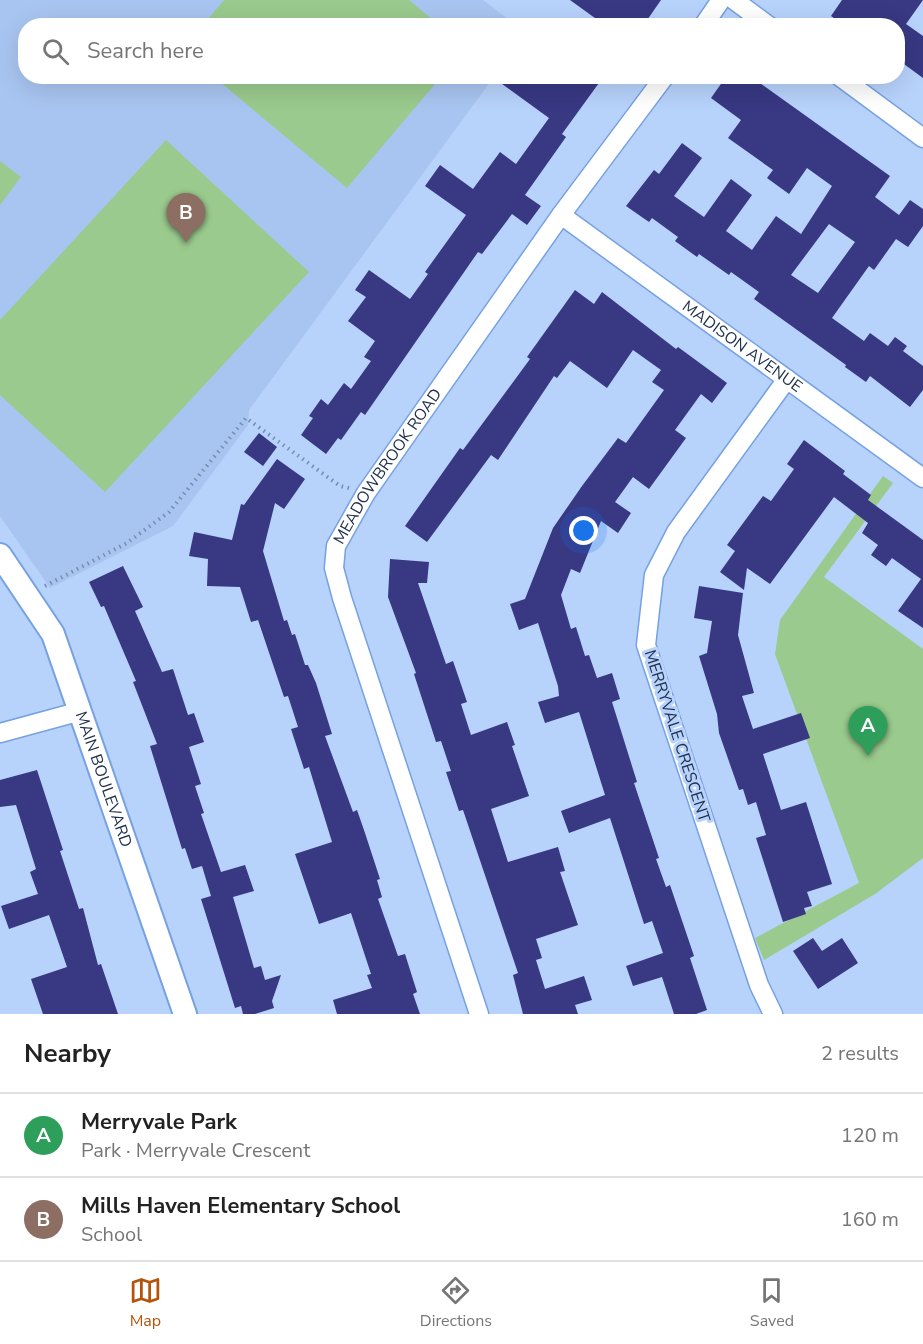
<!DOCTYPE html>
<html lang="en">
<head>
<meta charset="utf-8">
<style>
	body { margin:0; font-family:"Nunito Sans",sans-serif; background:#f2f2f2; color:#222 }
	.you { position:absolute; left:584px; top:531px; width:21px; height:21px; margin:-15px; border:4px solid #fff; border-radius:50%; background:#1a73e8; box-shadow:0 0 0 9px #1a73e833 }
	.badge { display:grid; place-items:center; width:39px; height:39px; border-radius:50%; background:#b45309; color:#fff; font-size:20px; font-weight:700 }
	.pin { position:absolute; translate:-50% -50px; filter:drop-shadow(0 2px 3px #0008) }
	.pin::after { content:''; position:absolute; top:32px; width:21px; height:18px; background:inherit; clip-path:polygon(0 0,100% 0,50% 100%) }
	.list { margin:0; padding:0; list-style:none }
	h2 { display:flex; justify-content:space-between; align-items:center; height:78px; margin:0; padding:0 24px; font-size:26px }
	h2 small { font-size:20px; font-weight:400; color:#767676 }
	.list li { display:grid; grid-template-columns:39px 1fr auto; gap:18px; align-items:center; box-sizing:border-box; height:84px; padding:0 24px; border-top:2px solid #e0e0e0 }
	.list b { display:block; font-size:22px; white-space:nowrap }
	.list p { margin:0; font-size:20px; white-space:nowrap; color:#767676 }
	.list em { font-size:20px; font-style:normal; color:#767676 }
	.icon { flex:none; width:33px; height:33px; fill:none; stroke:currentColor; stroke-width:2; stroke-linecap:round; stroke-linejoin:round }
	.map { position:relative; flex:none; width:923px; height:1014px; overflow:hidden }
	.search { position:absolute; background:#fff; box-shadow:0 6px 24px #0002; left:18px; right:18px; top:18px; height:66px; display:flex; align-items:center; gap:15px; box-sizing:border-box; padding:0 21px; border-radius:24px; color:#767676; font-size:22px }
	.sheet { height:246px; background:#fff }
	nav { display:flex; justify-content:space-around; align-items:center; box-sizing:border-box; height:84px; border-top:2px solid #e0e0e0; background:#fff; font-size:16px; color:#767676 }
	nav a { display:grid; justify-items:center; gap:3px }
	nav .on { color:#b45309 }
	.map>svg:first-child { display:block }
	.built { fill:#a8c5f1 }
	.green { fill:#9aca8d }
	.building { fill:#383883; fill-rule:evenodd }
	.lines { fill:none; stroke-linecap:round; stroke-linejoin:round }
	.minor-casing { stroke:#76a1e2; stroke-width:21 }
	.tertiary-casing { stroke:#76a1e2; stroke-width:26 }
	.path { stroke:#768db0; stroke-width:4; stroke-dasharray:1.5 4.5; stroke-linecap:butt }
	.minor { stroke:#fff; stroke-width:18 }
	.tertiary { stroke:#fff; stroke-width:22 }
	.labels { text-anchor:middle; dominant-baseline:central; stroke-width:6; stroke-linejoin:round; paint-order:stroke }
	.street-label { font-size:16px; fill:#20314c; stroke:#b7d2fb }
</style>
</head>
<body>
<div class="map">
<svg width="923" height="1014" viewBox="0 0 923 1014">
	<rect width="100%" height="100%" fill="#b7d2fb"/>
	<!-- built -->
	<polygon class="built" points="0,0 483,0 516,25 26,26 26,76 494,77 249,410 248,425 173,526 50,588 0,516"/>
	<!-- green -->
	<g class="green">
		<polygon points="224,0 409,0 439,25 203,25"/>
		<polygon points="214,77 441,77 347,188"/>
		<polygon points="166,140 309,272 105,492 0,395 0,320"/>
		<polygon points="0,161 21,177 0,205"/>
		<polygon points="883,476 893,483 824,577 923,649 923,858 875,894 764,960 755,938 859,883 775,654 780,620"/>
	</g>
	<!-- building -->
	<g class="building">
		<polygon points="570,0 661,0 643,26 606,26"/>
		<polygon points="842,0 923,0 906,24 923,36 923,78 897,59 897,26 845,26 831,16"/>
		<polygon points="491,76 604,76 562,134 566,137 525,195 541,206 527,225 512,214 482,254 478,252 365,415 361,412 341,440 338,438 326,454 301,435 313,418 309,416 321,399 328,405 344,383 351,389 371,361 364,357 375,341 348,321 366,297 355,290 369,270 410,299 428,274 425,272 466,215 425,186 440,165 473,189 500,152 516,164 549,118"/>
		<path d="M731 76H750L890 176 875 197 899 215 910 200 923 209V226L908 247 896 239 874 270 869 266 832 318 864 341 870 333 888 346 895 337 907 346 903 351 923 366V390L910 407 870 376 866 382 845 367 846 365 754 299 759 292 731 272 729 275 699 254 697 257 675 241 678 237 652 218 649 222 626 206 654 170 659 174 682 143 702 158 674 196 704 217 731 179 752 195 726 231 752 250 776 216 801 234 832 186 807 168 789 194 767 178 773 170 728 138 741 120 711 98 723 81 726 83ZM829 224 855 242 818 293 791 275Z"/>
		<polygon points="575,290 594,304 602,292 676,349 678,347 727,383 712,403 701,394 675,430 686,438 649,489 633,477 615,502 631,513 618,533 601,521 580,573 571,569 561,595 571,629 576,627 585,656 589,655 597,678 612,673 620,699 612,702 637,782 634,783 659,858 656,859 666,887 670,885 694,956 690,958 707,1010 696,1014 674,1014 662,977 633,986 626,966 663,953 652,921 644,924 610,818 569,833 561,811 605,795 579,712 545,723 538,702 559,696 558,686 538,623 519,630 510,604 525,599 553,528 582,486 618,438 626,443 664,390 652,382 661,370 633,350 607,388 570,361 557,378 554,376 498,460 491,455 427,542 405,526 460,448 463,450 530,359 527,357"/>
		<polygon points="259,433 277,447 263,466 244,452"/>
		<polygon points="804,440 845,471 843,474 871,495 868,500 923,540 923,628 898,611 921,579 892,558 886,566 871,555 878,545 862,533 868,523 834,497 770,584 747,568 744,590 720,572 735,551 727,545 763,496 771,501 794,469 787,464"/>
		<polygon points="277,459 305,479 284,509 275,503 263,551 284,621 287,620 292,635 295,634 305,665 308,665 316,683 332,734 325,736 353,812 357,810 365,833 380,879 377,880 382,897 378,899 398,956 405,954 417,992 413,994 420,1014 337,1014 333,1000 372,988 367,975 371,974 351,913 319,924 295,854 332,842 309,767 304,769 291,729 298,727 288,696 284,697 258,620 251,622 240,587 207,586 208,559 189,556 194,532 232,540 241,504 244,505"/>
		<polygon points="390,559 429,562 427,583 418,583 446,664 453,661 467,702 461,704 471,735 507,722 515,745 512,746 529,796 491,809 508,862 558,847 565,871 560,872 578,925 536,939 542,958 536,960 545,989 584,976 592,1000 575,1005 578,1014 523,1014 513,975 518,973 463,810 459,811 446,772 451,771 441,741 436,742 414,674 416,673 388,597"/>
		<polygon points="123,566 143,607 135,611 162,672 173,669 188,715 194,713 204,742 189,747 201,784 195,786 204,813 201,814 221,872 245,865 254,891 233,897 254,968 261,966 265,980 281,975 272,1001 274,1008 255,1014 243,1014 241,1006 235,1008 201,899 211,896 202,866 192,869 185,848 182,849 150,746 157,744 133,682 136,681 104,606 101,607 89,582"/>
		<polygon points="699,586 743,593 738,635 754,693 742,696 753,729 801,713 810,738 763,754 781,810 806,802 832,884 807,892 812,906 804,908 806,914 783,922 756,838 766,835 756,802 748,805 743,789 739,790 719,733 717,714 699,656 707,653 712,621 694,618"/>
		<polygon points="37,770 63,850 60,851 79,909 83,908 98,965 101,964 118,1014 43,1014 31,979 67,967 49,915 9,929 1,906 38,894 30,872 36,869 16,805 0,807 0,780"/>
		<polygon points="813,938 822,951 842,938 858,963 818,989 793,951"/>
	</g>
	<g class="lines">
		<!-- minor casing -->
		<g class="minor-casing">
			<g id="minor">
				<polyline points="734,0 769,26"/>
				<polyline points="703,26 721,0"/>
				<polyline points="839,76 923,138"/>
				<path id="s1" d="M561 215 923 478"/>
				<polyline points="0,733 81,711"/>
				<path id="s2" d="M479 1014 342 598 334 568 336 546 366 493 561 215 665 76"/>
				<polyline points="773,1014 759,985 646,645 654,575 676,532 787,379"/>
			</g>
		</g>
		<!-- tertiary casing -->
		<g class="tertiary-casing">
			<g id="tertiary">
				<path id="s3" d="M0 555 53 634 185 1014"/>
			</g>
		</g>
		<!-- path -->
		<polyline class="path" points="45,586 127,543 169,512 246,418 340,486 349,488"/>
		<!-- minor -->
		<use href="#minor" class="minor"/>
		<!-- tertiary -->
		<use href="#tertiary" class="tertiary"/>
	</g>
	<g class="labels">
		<!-- street labels -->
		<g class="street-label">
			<text stroke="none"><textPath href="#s1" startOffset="224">MADISON AVENUE</textPath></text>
			<text stroke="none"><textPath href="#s2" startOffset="586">MEADOWBROOK ROAD</textPath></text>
			<text transform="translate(677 736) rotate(72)">MERRYVALE CRESCENT</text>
			<text stroke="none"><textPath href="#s3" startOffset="249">MAIN BOULEVARD</textPath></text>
		</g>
	</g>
</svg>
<div class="you"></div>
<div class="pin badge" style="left:868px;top:756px;background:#2e9e5b">A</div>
<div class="pin badge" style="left:186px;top:243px;background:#8d6e63">B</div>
<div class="search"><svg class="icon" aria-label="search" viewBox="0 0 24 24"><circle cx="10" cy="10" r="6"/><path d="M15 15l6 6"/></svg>Search here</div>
</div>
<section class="sheet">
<h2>Nearby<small>2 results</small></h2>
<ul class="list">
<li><span class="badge" style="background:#2e9e5b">A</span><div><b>Merryvale Park</b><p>Park · Merryvale Crescent</p></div><em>120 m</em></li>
<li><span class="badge" style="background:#8d6e63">B</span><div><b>Mills Haven Elementary School</b><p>School</p></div><em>160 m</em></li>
</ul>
</section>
<nav>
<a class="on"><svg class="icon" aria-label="map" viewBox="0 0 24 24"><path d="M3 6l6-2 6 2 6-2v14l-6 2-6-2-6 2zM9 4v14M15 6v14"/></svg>Map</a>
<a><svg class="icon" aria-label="directions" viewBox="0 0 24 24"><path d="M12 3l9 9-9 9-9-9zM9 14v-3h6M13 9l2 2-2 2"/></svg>Directions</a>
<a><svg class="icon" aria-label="saved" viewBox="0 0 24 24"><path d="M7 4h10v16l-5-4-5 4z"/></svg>Saved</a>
</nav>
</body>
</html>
